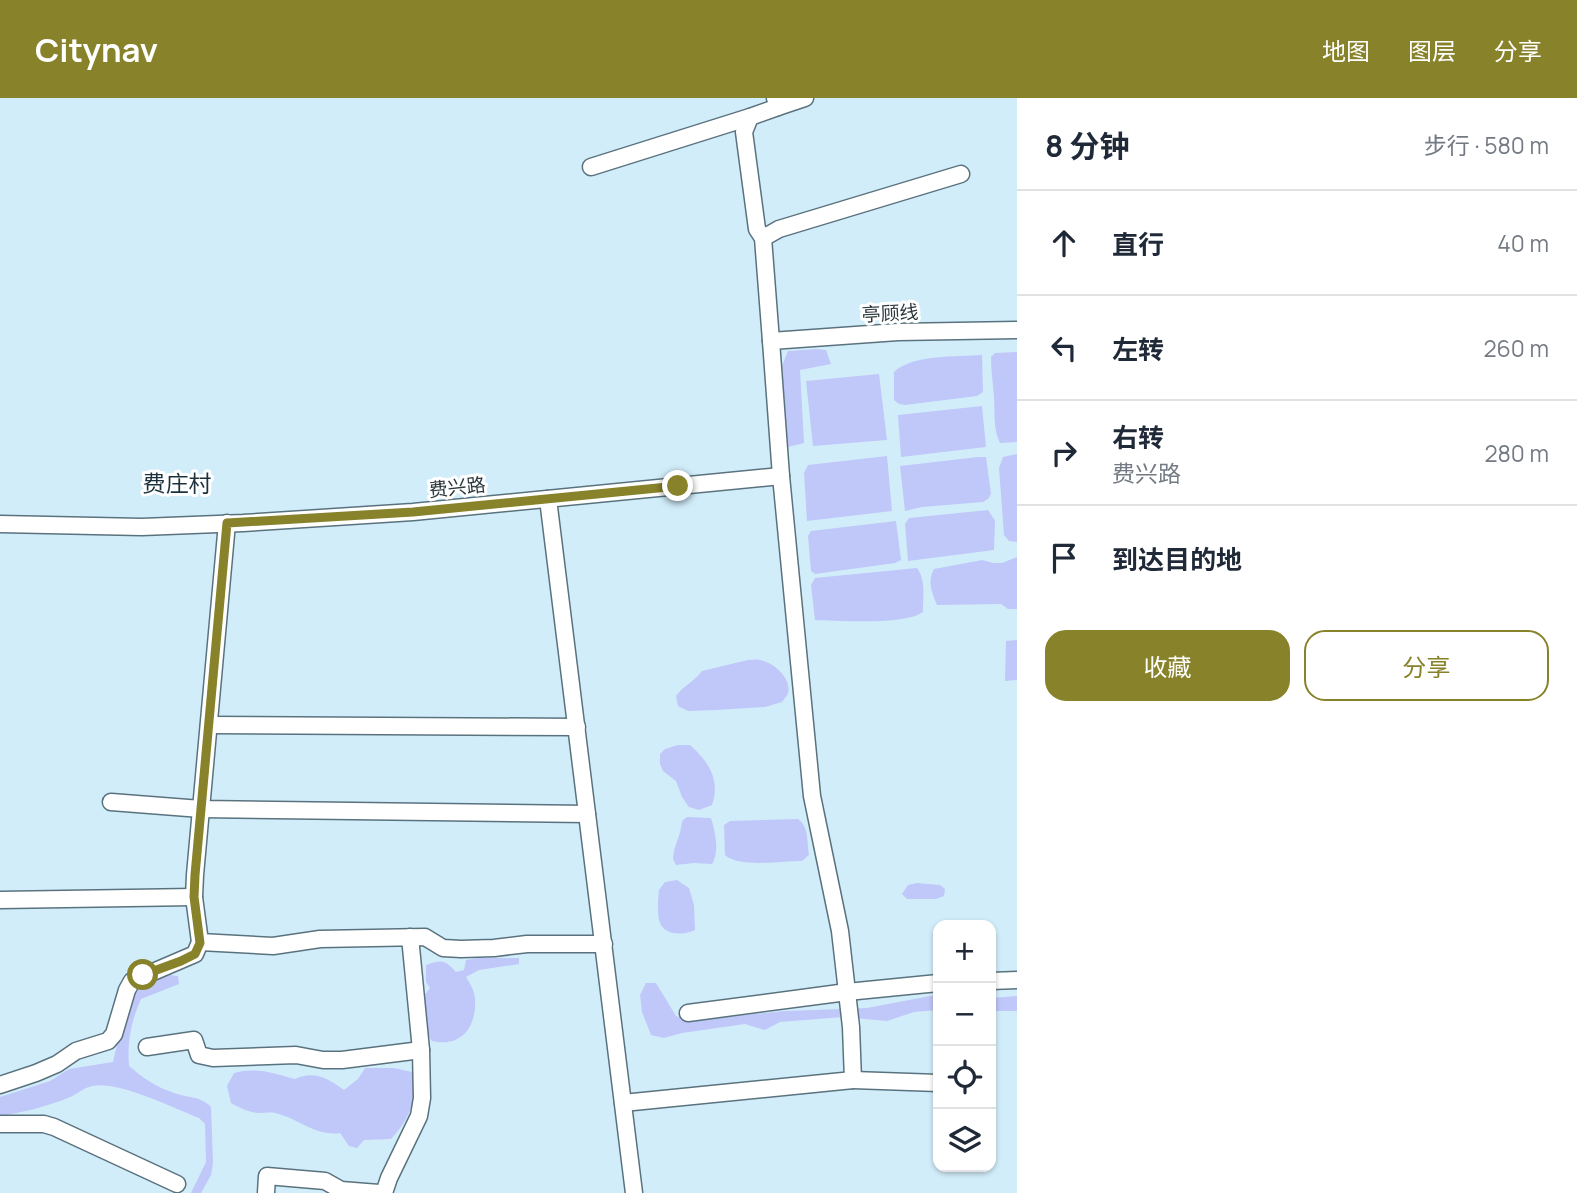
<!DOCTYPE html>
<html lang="zh">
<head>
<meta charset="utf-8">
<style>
	body { margin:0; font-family:Manrope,"Noto Sans SC",sans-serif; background:#f6f6f7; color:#1f2937 }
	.controls { position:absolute; right:21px; bottom:21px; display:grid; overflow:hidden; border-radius:14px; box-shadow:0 2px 5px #0004 }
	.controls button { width:63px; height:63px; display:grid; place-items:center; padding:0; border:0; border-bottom:2px solid #e0e1e3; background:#fff; color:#1f2937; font:35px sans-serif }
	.stop { position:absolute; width:21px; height:21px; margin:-16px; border:5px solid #88822a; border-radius:50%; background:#fff }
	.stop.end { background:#88822a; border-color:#fff; box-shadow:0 2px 7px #0008 }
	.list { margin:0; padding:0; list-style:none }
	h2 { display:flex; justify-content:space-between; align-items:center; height:91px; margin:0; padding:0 28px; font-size:30px }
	h2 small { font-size:23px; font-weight:400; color:#747a83 }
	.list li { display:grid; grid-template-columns:46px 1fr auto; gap:21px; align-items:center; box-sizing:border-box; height:105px; padding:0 28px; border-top:2px solid #e0e1e3 }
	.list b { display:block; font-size:26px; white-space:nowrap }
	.list p { margin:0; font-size:23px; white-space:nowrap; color:#747a83 }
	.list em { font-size:23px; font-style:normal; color:#747a83 }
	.actions { display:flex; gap:14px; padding:21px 28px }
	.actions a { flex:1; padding:16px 0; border:2px solid #88822a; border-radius:21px; text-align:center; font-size:24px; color:#88822a }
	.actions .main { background:#88822a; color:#fff }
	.icon { flex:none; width:38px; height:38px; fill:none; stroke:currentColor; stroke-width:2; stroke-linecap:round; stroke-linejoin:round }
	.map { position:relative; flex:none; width:1017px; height:1095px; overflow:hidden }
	header { display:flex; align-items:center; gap:42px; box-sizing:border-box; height:98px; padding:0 35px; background:#88822a; color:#fff }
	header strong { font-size:33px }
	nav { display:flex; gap:38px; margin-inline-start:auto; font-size:24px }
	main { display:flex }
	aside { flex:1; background:#fff }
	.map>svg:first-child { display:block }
	.water { fill:#c0c7f9 }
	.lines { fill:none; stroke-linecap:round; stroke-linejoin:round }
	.minor-casing { stroke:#5a727e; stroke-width:19 }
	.minor { stroke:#fff; stroke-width:16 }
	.route { stroke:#88822a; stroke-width:9 }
	.labels { text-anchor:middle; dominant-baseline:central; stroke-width:6; stroke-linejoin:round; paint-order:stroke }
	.street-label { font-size:19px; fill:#2d383d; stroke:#fff }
	.quarter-label { font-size:23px; fill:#1b323c; stroke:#fff }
</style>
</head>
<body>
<header>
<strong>Citynav</strong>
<nav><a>地图</a><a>图层</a><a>分享</a></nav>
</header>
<main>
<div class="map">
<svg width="1017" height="1095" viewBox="0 0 1017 1095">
	<rect width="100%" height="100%" fill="#d2edfa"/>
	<!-- water -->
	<g class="water">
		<polygon points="817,251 826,252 831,266 800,272 804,345 788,349 782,268 788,253"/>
		<path d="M1017 254V344L1000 345C993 331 995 315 994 299 993 286 991 272 991 259L995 255Z"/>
		<path d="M982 257 983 294 977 298 905 307 899 306 894 302V274C913 256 957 259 982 257Z"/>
		<polygon points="879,276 887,342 813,348 806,283"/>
		<polygon points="982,308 986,349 901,359 898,317"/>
		<polygon points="1017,356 1017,444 1009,443 1004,437 999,370 1003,359"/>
		<polygon points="887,358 892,413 807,423 804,375 808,367"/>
		<polygon points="978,359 986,359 991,396 988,401 983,404 922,409 905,413 900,368"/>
		<polygon points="988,412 995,423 994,452 908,463 905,426 909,420"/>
		<polygon points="896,423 901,462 895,465 815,476 811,473 808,438 811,433"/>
		<path d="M1017 459V511H1008L1001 506 937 507C932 495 927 483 934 471L982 462 993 465H1002Z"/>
		<path d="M917 470C926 482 923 499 923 514 906 527 839 523 815 522L811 487 815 480Z"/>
		<polygon points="1017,542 1017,582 1005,583 1006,543"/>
		<path d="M748 562C752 562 756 561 760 562 773 564 792 580 788 595 788 596 783 603 782 604L765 609 716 612 688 613 678 608 676 598C684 587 695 583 702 573Z"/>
		<path d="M678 647H690C708 663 721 682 712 707L699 712 689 709 682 699 676 683 663 673 660 666V656L665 651Z"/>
		<path d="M687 719 711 720C715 733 720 754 712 766L694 765 676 767 673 761C674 746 681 738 682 723Z"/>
		<path d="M798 721C809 728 807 745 809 757L802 763C783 763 738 770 725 757L724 727 730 723Z"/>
		<path d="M677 782 689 790 694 807 695 832C685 837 665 838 660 825 657 818 658 800 659 792L665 784Z"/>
		<polygon points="917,785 940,787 945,791 944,798 936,801 907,801 902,796 908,787"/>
		<path d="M478 860H519V866L479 872 466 879C470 885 474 892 475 900 477 928 462 950 432 943L426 934 423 899 430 890 426 884V867C441 862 444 861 456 874L464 872 466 862Z"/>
		<path d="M170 877 178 878 179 886 141 901C131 924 127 943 129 968 143 980 156 989 174 995 188 1000 201 998 211 1009L213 1065 211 1077 201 1095H191L206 1064 205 1026 199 1020C174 1010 117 982 92 988 83 990 76 997 68 1000 45 1009 24 1014 0 1018V999L50 983 69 971 113 964C117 949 125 904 134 893 142 884 159 881 170 877Z"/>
		<polygon points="646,885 656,885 676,918 689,922 786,913 867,910 930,898 938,898 938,912 914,914 887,923 843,919 780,924 765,932 745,926 682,935 664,940 651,937 642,914 640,897"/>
		<polygon points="1017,898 1017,913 991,913 991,900"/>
		<path d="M365 970H394L412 974C420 998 408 1024 391 1041L364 1042 357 1050 349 1048 340 1035C316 1039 298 1020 275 1015 270 1014 264 1015 258 1015 248 1014 240 1010 231 1005L227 988 234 975C258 969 272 975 295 981 314 972 328 980 344 992L358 981Z"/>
	</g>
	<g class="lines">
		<!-- minor casing -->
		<g class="minor-casing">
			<g id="minor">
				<polyline points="775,0 778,9 750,19 744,34 757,131 763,140 771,243 898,234 1017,232"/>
				<polyline points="778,9 805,0"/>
				<polyline points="591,69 750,19"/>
				<polyline points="763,140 779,131 961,76"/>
				<polyline points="548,401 634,1095"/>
				<polyline points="0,426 142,429 243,425 413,414 781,378"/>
				<polyline points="209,627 577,629"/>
				<polyline points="111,704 201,711 587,716"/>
				<polyline points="0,802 194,799"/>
				<polyline points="200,844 273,848 320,841 425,839 443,850 461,851 494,850 527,846 604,846"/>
				<polyline points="991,883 1017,882"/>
				<polyline points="688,915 847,894 938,885"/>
				<polyline points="147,949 194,942 199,957 213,960 296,957 323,962 342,962 421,952"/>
				<polyline points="853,982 938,985"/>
				<polyline points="0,987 36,975 57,966 76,953 108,943 114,936 127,892 132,883 195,856 200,844 194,799 195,777 227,425"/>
				<polyline points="623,1005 853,982 851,929 840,833 812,698 781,378 771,243"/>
				<polyline points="0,1026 44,1026 54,1029 177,1086"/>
				<polyline points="266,1095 267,1078 325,1083 341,1092 379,1095"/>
				<polyline points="384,1095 389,1080 419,1018 422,1000 421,952 410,839"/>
			</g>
		</g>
		<!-- minor -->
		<use href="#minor" class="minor"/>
	</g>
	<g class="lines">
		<!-- route -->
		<polyline class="route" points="143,877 181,863 195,856 200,845 194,799 195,777 227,425 413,414 678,388"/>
	</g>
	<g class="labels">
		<!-- street labels -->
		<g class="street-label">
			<text transform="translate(890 215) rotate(-3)">亭顾线</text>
			<text transform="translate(457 389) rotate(-6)">费兴路</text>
		</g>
		<!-- quarter labels -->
		<g class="quarter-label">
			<text x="177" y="385">费庄村</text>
		</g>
	</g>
</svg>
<div class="controls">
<button>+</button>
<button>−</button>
<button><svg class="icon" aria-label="locate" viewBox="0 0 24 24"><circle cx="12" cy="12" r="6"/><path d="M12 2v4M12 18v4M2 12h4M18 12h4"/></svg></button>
<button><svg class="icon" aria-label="layers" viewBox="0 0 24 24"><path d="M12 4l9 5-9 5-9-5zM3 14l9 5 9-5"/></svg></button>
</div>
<div class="stop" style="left:143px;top:877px"></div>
<div class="stop end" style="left:678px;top:388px"></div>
</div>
<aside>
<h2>8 分钟<small>步行 · 580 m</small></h2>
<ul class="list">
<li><svg class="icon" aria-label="ahead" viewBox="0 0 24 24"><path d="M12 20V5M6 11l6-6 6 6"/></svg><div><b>直行</b></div><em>40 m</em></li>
<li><svg class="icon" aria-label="left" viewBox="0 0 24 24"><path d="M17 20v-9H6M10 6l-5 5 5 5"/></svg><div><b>左转</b></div><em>260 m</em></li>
<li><svg class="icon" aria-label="right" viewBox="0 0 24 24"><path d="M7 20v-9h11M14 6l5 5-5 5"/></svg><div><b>右转</b><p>费兴路</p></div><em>280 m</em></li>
<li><svg class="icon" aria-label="arrive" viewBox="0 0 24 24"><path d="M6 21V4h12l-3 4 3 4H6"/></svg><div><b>到达目的地</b></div></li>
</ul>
<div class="actions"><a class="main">收藏</a><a>分享</a></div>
</aside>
</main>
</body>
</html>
